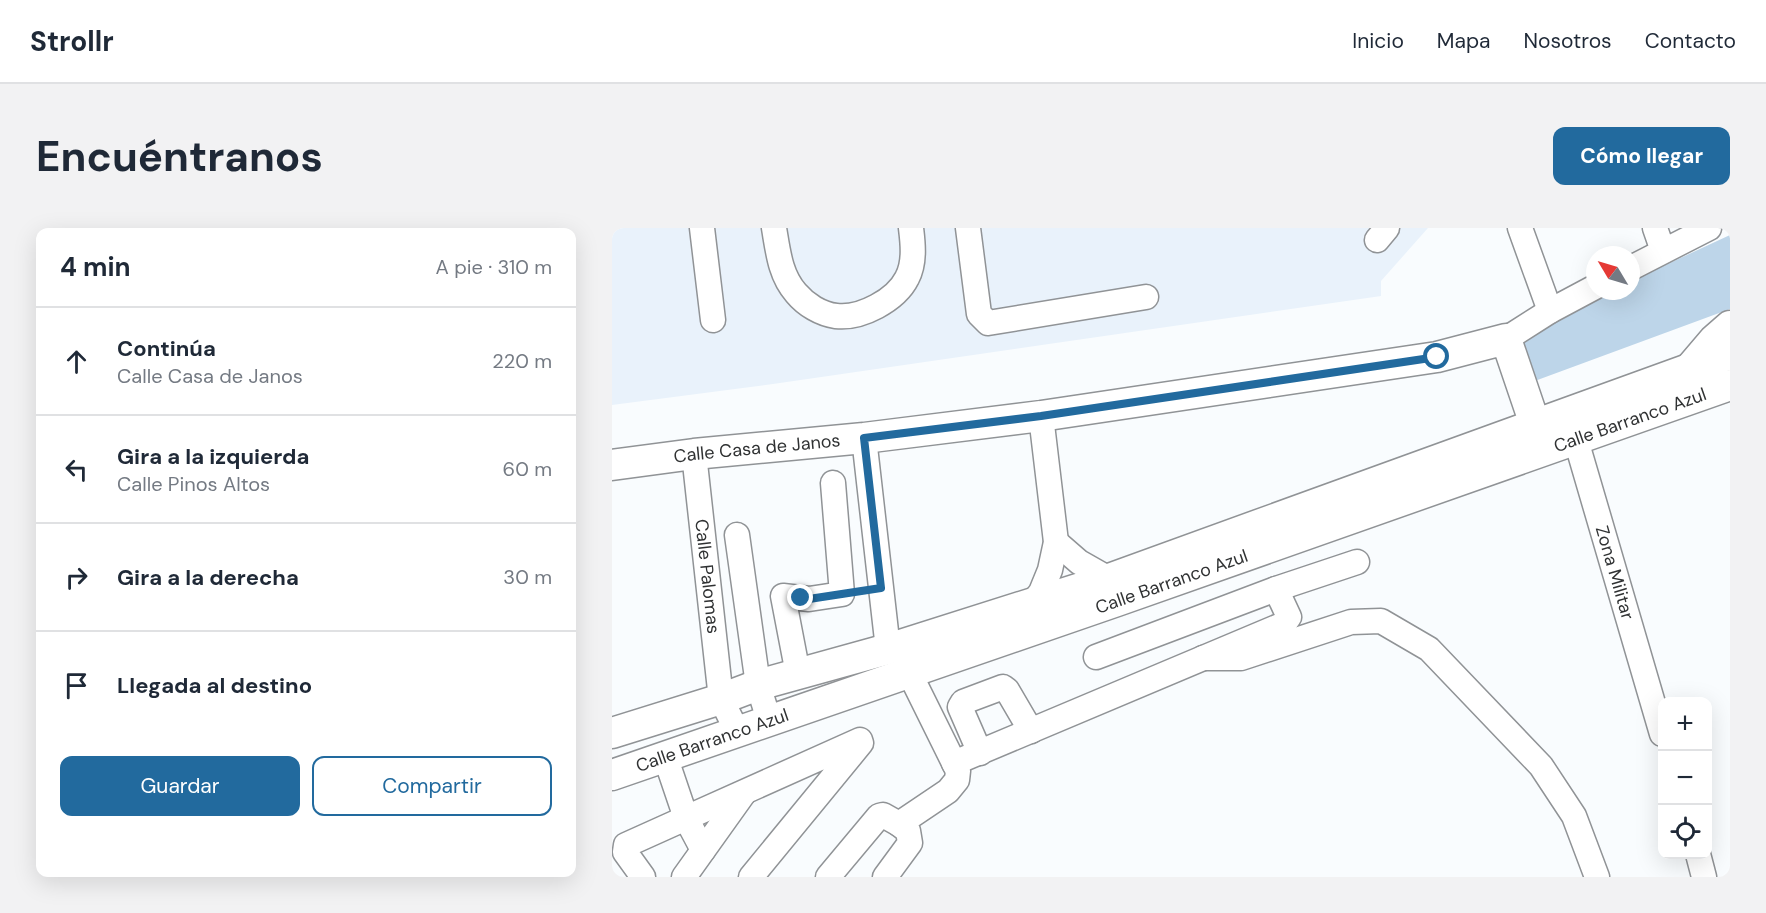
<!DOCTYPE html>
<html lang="es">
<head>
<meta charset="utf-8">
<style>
	body { margin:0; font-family:"DM Sans",sans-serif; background:#f2f2f3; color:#1f2937 }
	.controls { position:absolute; right:18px; bottom:18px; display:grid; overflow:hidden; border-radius:12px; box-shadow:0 6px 24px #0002 }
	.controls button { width:54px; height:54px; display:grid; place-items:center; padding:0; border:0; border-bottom:2px solid #e0e1e3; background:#fff; color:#1f2937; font:30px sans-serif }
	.compass { position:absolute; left:974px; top:18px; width:54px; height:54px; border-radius:50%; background:#fff; box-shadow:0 6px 24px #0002; rotate:308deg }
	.stop { position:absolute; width:18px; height:18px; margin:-14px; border:4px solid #226a9e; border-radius:50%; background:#fff }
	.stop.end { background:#226a9e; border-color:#fff; box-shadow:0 2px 6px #0008 }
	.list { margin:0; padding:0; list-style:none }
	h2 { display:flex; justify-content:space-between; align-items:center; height:78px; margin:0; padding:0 24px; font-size:26px }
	h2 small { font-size:20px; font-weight:400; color:#747a83 }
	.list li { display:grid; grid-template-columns:39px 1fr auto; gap:18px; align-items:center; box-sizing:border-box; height:108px; padding:0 24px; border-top:2px solid #e0e1e3 }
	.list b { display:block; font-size:22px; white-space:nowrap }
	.list p { margin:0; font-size:20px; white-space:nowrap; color:#747a83 }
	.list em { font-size:20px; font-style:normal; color:#747a83 }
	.actions { display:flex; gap:12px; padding:18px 24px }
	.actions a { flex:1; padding:14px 0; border:2px solid #226a9e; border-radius:12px; text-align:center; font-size:21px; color:#226a9e }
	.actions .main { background:#226a9e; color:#fff }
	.icon { flex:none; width:33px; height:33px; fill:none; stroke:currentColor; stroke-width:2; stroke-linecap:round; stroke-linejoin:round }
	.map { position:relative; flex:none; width:1118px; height:649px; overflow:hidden; border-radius:12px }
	header { display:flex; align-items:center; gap:36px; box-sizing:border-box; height:84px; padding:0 30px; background:#fff; border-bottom:2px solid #e0e1e3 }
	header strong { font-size:28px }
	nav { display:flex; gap:33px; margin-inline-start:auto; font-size:21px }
	.intro { display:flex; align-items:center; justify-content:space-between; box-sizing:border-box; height:144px; padding:0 36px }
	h1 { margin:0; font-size:42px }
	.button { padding:15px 27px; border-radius:12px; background:#226a9e; color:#fff; font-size:21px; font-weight:700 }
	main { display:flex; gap:36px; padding:0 36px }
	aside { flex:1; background:#fff; border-radius:12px; box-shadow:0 6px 24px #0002 }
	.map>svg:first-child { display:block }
	.built { fill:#e9f2fb }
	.green { fill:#bdd5e9 }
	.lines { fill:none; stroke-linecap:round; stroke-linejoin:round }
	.minor-casing { stroke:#909396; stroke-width:27 }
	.major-casing { stroke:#909396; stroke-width:33 }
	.minor { stroke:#fff; stroke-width:24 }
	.major { stroke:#fff; stroke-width:30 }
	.route { stroke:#226a9e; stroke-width:8 }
	.labels { text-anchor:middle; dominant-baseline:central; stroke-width:6; stroke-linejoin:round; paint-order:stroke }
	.street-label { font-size:18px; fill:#303233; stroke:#fff }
</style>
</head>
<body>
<header>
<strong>Strollr</strong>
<nav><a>Inicio</a><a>Mapa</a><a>Nosotros</a><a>Contacto</a></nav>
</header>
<div class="intro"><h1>Encuéntranos</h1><a class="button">Cómo llegar</a></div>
<main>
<aside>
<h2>4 min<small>A pie · 310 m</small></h2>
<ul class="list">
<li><svg class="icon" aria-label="ahead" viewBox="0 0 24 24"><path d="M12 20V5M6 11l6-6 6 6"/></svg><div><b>Continúa</b><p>Calle Casa de Janos</p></div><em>220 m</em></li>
<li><svg class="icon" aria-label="left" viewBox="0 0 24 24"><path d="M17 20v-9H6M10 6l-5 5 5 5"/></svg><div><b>Gira a la izquierda</b><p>Calle Pinos Altos</p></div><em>60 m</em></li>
<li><svg class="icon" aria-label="right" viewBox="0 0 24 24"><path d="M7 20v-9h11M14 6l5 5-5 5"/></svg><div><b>Gira a la derecha</b></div><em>30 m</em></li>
<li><svg class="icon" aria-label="arrive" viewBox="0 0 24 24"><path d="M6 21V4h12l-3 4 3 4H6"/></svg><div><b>Llegada al destino</b></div></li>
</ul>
<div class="actions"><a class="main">Guardar</a><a>Compartir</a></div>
</aside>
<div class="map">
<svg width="1118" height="649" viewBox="0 0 1118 649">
	<rect width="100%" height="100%" fill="#f9fcfe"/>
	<!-- built -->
	<polygon class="built" points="0,0 816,0 769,53 769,68 161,156 0,177"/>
	<!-- green -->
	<polygon class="green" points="1118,7 1118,81 920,154 899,109 997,63 1019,63 1019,53"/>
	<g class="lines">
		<!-- minor casing -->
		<g class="minor-casing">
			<g id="minor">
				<polyline points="90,0 101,92"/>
				<path d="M162 0C166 23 168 47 184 65 194 77 209 86 224 88 249 91 284 72 295 50 303 35 301 16 299 0"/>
				<polyline points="356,0 367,86 376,95 534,69"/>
				<polyline points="908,0 938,83"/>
				<polyline points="1043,0 1051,23"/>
				<polyline points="765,12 775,0"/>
				<polyline points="1019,40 1097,0"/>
				<polyline points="894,111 938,83 983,59"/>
				<path id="s1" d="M959 195 1050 506"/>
				<polyline points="252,210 276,421"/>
				<path id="s2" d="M82 226 109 471 125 503"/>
				<polyline points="125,307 146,457 157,492"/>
				<polyline points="444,314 467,334 497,351 501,363"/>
				<polyline points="421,383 420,376 429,364 438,342 444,314 429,188"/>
				<polyline points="484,429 664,361"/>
				<polyline points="591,430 629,430 739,394 769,393 817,421 929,538 962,588 985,649"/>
				<polyline points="186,446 171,368 197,371 230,366 221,255"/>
				<polyline points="368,525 348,479 351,474 391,459 395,462 419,503"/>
				<polyline points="342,535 672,396 677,389 664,361 745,334"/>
				<polyline points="91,622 74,590 248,512 249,515 139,649"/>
				<polyline points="1086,626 1092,649"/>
				<polyline points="31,649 13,624 14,617 74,590 53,528"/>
				<polyline points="72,649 132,565"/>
				<polyline points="216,649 267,588 271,587 287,596"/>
				<polyline points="273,649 298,615 296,603 287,596 336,563 345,552 346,543 297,444"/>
			</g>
		</g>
		<!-- major casing -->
		<g class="major-casing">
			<g id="major">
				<polyline points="1079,139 1102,112 1118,98"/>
				<path id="s3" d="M0 237 82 226 252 210 429 188 825 129 894 111 929 214"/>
				<polyline points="0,505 109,471 146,457 276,421 497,351 1118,126"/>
				<path id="s4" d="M0 547 505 373 1118 157"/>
			</g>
		</g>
		<!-- minor -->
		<use href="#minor" class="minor"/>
		<!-- major -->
		<use href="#major" class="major"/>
	</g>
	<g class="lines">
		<!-- route -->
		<polyline class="route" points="189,370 197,371 269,360 252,210 429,188 825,129"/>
	</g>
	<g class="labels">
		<!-- street labels -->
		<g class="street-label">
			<text stroke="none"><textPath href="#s4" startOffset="1078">Calle Barranco Azul</textPath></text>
			<text stroke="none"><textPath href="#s3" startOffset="146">Calle Casa de Janos</textPath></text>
			<text stroke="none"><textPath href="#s1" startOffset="156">Zona Militar</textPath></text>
			<text stroke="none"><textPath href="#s2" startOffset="123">Calle Palomas</textPath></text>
			<text stroke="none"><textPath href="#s4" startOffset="592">Calle Barranco Azul</textPath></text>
			<text stroke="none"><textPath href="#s4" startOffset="106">Calle Barranco Azul</textPath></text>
		</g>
	</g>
</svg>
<div class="controls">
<button>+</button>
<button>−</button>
<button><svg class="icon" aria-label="locate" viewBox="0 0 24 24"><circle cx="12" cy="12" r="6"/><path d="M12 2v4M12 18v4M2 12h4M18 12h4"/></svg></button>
</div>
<svg class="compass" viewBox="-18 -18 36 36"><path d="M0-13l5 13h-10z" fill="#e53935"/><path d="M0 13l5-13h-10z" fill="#747a83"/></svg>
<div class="stop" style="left:825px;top:129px"></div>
<div class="stop end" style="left:189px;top:370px"></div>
</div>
</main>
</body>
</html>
